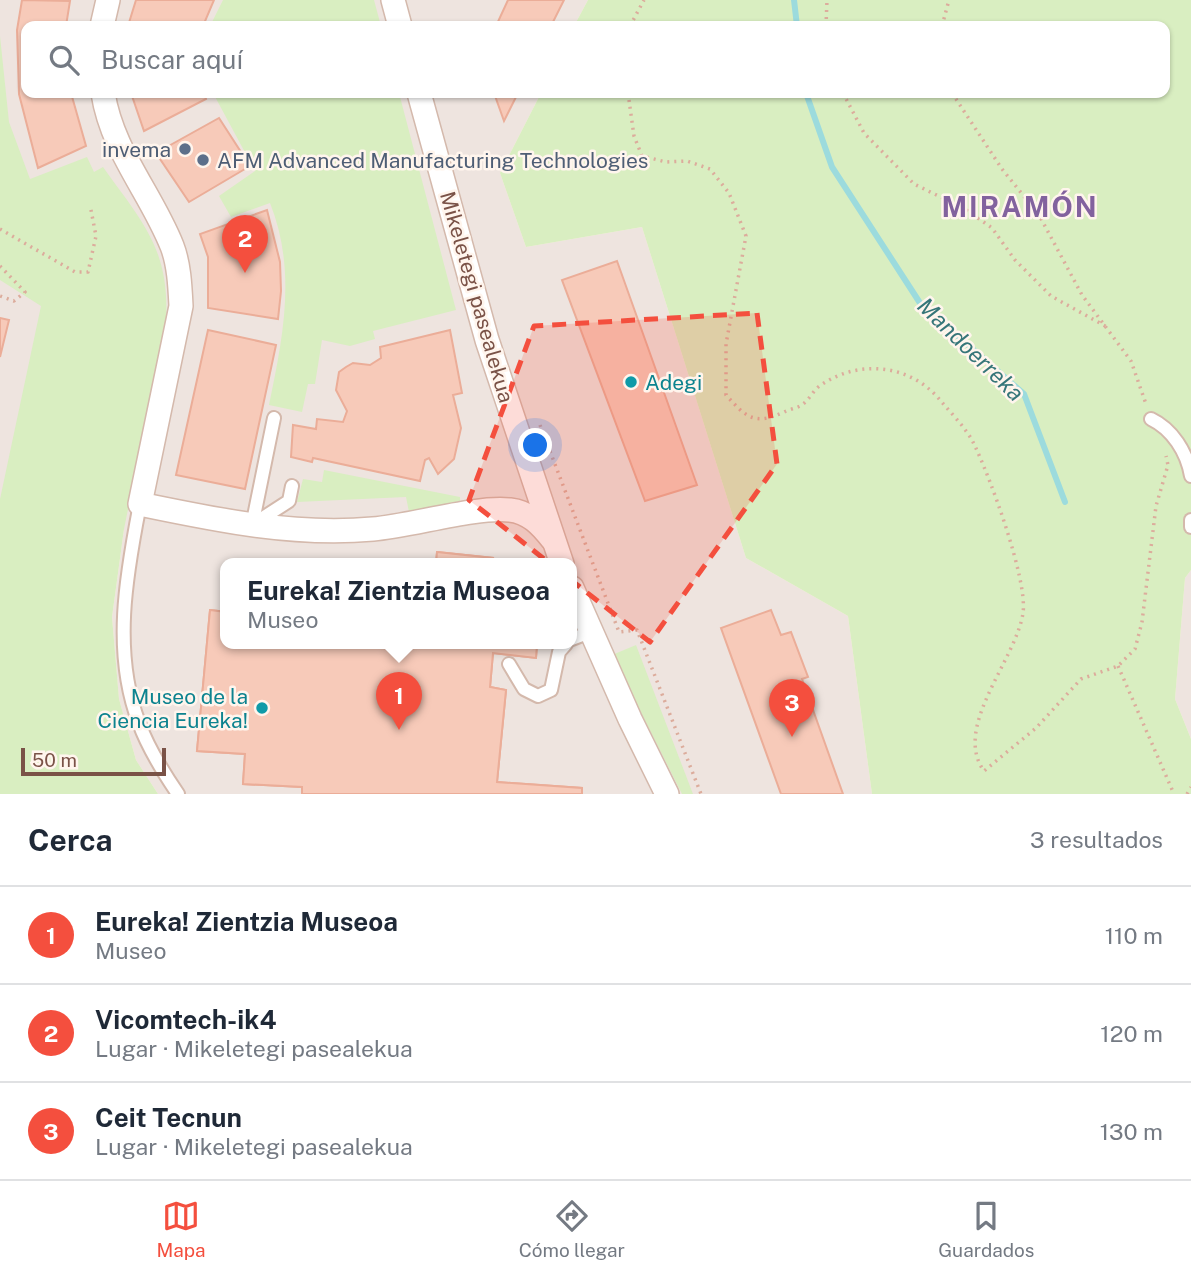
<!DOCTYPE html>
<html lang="es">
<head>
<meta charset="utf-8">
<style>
	body { margin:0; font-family:"Public Sans",sans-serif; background:#f6f6f7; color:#1f2937 }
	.scale { position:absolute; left:21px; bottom:18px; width:145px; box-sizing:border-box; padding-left:7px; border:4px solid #7a5247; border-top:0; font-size:19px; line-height:24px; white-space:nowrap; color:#7a5247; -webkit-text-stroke:5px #fff5ed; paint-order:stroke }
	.you { position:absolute; left:536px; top:446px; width:24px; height:24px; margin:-18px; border:5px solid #fff; border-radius:50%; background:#1a73e8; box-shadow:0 0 0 10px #1a73e833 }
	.badge { display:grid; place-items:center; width:46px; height:46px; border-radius:50%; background:#f44f3e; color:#fff; font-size:23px; font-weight:700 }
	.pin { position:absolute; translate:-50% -58px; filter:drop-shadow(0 2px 4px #0008) }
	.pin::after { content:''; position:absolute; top:37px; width:24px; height:21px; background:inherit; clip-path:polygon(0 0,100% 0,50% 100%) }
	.popup { position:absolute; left:220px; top:558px; width:357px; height:91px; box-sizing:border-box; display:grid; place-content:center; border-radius:14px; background:#fff; filter:drop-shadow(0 2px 5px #0005); font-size:23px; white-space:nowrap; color:#747a83 }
	.popup b { font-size:26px; color:#1f2937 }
	.popup::after { content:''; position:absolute; left:50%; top:100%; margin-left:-14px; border:14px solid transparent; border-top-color:#fff }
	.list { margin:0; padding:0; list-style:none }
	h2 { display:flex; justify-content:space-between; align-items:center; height:91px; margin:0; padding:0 28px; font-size:30px }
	h2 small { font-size:23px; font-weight:400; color:#747a83 }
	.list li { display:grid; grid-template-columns:46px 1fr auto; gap:21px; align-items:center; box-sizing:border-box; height:98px; padding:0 28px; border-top:2px solid #e0e1e3 }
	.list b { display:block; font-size:26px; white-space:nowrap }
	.list p { margin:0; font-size:23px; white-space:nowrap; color:#747a83 }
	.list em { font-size:23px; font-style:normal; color:#747a83 }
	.icon { flex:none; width:38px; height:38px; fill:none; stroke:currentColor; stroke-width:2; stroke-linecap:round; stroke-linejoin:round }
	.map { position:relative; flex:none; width:1191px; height:794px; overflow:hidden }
	.search { position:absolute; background:#fff; box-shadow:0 2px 5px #0004; left:21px; right:21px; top:21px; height:77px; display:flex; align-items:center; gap:18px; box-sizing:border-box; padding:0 24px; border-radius:14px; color:#747a83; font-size:26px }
	.sheet { height:385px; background:#fff }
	nav { display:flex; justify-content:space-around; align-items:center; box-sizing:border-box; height:98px; border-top:2px solid #e0e1e3; background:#fff; font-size:19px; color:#747a83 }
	nav a { display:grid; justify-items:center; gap:4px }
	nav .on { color:#f44f3e }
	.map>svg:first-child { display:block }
	.industrial { fill:#eee4df; fill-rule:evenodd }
	.green { fill:#d9eec1 }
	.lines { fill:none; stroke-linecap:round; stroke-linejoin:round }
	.stream { stroke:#9cdbdd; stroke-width:6 }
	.building { fill:#f7cab9; stroke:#ebad98; stroke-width:2; fill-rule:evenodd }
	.service-casing { stroke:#d4b9ac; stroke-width:16 }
	.minor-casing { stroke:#d4b9ac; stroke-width:26 }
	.path { stroke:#dcac9c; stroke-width:3.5; stroke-dasharray:2 5; stroke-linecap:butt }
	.service { stroke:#fff; stroke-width:12 }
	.minor { stroke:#fff; stroke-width:23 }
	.marked { fill:#f44f3e; fill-opacity:0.2; stroke:#f44f3e; stroke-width:5; stroke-dasharray:14 9; stroke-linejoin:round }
	.service-dot { fill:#5c6f8a; stroke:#fff5ed; stroke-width:2.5 }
	.culture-dot { fill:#0f9aa8; stroke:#fff5ed; stroke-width:2.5 }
	.labels { text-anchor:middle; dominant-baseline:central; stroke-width:5; stroke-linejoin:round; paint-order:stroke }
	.service-label { font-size:21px; fill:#4e5e75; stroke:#fff5ed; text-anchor:end }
	.street-label { font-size:21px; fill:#7a5247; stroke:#fff5ed }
	.culture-label { font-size:21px; fill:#0d838f; stroke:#fff5ed; text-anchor:start }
	.water-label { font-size:23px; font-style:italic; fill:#367679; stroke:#fff5ed }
	.district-label { font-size:28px; font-weight:bold; letter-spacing:2px; fill:#82629e; stroke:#fff5ed }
</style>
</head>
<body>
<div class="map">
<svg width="1191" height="794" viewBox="0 0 1191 794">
	<rect width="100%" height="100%" fill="#fef1e4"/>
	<!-- industrial -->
	<g class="industrial">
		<path d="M0 0H588L574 26H26V93H541L500 173 526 247 642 227 746 558 848 616 872 794H158L136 760 119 699 112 617 124 529 0 499ZM226 564H572V644H226Z"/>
		<polygon points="1191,570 1191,739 1175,699 1185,578"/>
	</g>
	<!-- green -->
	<g class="green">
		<polygon points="223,0 374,0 381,26 210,26"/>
		<polygon points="588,0 1191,0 1191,570 1185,578 1175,699 1191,739 1191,794 872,794 848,616 746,558 642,227 526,247 500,173 541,93 1165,93 1165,26 574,26"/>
		<path d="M0 36 9 122 30 179 87 157 94 172 103 167C143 223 170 249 166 322L124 529 112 617 119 699 136 760 158 794H0V499L41 306 0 280Z"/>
		<path d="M213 93H399L456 310 373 331 375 339 350 346 322 340 315 384H308L302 412 269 405C283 337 297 271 270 203L231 217 219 196 255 171Z"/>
		<polygon points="324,470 460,497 460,501 409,512 406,497 297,502 303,479 322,482"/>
		<polygon points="636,645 693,794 682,794 612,655"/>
	</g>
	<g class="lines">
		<!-- stream -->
		<g class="stream">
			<polyline points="794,0 797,26"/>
			<polyline points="806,93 832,167 920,303 1024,394 1065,502"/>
		</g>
	</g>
	<!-- building -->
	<g class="building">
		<polygon points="22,0 70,1 66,26 26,26 26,93 71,93 86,146 38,168 19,94 17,30"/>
		<polygon points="136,0 214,0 203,26 128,26"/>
		<polygon points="508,0 564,0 551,26 496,26"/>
		<polygon points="131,93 204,93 206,99 144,131"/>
		<polygon points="494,93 518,93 504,121"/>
		<polygon points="219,118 250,166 189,202 156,153"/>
		<polygon points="267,210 280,262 281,291 278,319 208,308 208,257 200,234"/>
		<polygon points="617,261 697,485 645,501 562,280"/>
		<polygon points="0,318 9,320 0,357"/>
		<polygon points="208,330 276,345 245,489 176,475"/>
		<polygon points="450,330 462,393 453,395 461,428 454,459 438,474 429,458 425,460 420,481 313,458 312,462 291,457 293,425 316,429 317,419 343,422 347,411 336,390 339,372 346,367 353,363 370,365 381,358 380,347"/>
		<polygon points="437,552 493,558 492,564 436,564"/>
		<polygon points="437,552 493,558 492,564 436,564"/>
		<path d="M210 610 226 612V644H537L536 658 493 653 490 687 506 690 497 782 582 788V794H302V787L243 784 245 754 197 751ZM328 667 369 672 362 730 321 726ZM410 681 472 687 465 754 450 753 422 742 405 740Z"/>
		<polygon points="210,610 226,612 226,644 537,644 536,658 493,653 490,687 506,690 497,782 582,788 582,794 302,794 302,787 243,784 245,754 197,751"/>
		<polygon points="771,610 781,635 791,632 808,677 802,679 843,794 781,794 721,628"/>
	</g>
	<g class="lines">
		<!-- service casing -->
		<g class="service-casing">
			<g id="service">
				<path d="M1151 419C1172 429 1187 452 1191 476"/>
				<path d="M140 504C126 575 112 653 139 723 148 748 163 772 178 794"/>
				<polyline points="1191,520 1191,527"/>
				<polyline points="255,523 289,501 292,486"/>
				<polyline points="252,526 274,418"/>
				<polyline points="572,639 590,632"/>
				<polyline points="509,664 524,689 538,696 551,690 559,652 566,644"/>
			</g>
		</g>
		<!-- minor casing -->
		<g class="minor-casing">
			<g id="minor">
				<polyline points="393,0 400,26"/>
				<polyline points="102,26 108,0"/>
				<path d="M103 93C112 151 151 193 172 246 179 264 180 286 181 306L140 504C217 520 293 536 373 529 411 526 476 506 510 510 529 512 541 525 552 539"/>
				<polyline points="419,93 487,340 562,564"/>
				<polyline points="572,588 630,719 667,794"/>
			</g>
		</g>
		<!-- path -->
		<g class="path">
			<polyline points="630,26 644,0"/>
			<polyline points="826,26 827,0"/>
			<polyline points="942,26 949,0"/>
			<path d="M628 93 634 136 642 156 666 162 687 161 710 169 729 193 746 236 726 344V395C746 417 754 426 784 412 790 409 798 408 803 404 810 399 814 389 821 385 859 359 910 364 940 400 951 413 965 427 973 442 989 474 1028 580 1023 613 1016 660 952 727 984 771L1036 728 1081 679 1118 666 1135 649 1142 622 1156 506 1168 465 1166 456"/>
			<polyline points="843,93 864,133 914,184 965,209 992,228 1015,260 1051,296 1107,327"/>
			<polyline points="952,93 1002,169 1039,215 1082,295 1131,361 1146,404"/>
			<polyline points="0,229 75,272 88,272 96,236 90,205"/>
			<polyline points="0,266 25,292 14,301 0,296"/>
			<polyline points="540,425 619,632 637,630 701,794"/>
			<polyline points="1118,666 1174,794"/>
			<polyline points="1187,794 1191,787"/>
		</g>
		<!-- service -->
		<use href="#service" class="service"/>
		<!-- minor -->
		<use href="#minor" class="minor"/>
	</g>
	<!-- marked area -->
	<path class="marked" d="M757 313 777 464 650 642 469 500 534 326Z"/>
	<!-- markers -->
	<g class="service-dot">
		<circle cx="185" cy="149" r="7"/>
		<circle cx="203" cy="160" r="7"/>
	</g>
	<g class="culture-dot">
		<circle cx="631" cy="382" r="7"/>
		<circle cx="262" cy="708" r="7"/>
	</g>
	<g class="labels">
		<!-- service labels -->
		<g class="service-label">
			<text x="171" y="149">invema</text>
			<text x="217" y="160" text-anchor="start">AFM Advanced Manufacturing Technologies</text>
		</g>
		<!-- street labels -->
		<g class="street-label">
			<text transform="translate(477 297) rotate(74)">Mikeletegi pasealekua</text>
		</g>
		<!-- culture labels -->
		<g class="culture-label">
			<text x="645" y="382">Adegi</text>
			<text x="248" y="696" text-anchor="end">Museo de la<tspan x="248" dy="24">Ciencia Eureka!</tspan></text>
		</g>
		<!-- water labels -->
		<g class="water-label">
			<text transform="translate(971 349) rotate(44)">Mandoerreka</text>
		</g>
		<!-- district labels -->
		<g class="district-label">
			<text x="1020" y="206">MIRAMÓN</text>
		</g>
	</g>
</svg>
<div class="scale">50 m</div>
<div class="you"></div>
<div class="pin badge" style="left:399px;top:730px">1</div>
<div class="popup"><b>Eureka! Zientzia Museoa</b>Museo</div>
<div class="pin badge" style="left:245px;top:273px">2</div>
<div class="pin badge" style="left:792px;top:737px">3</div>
<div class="search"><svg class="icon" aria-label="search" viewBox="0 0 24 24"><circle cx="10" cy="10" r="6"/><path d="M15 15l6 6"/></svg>Buscar aquí</div>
</div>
<section class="sheet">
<h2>Cerca<small>3 resultados</small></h2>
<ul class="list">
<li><span class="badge">1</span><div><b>Eureka! Zientzia Museoa</b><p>Museo</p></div><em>110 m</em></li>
<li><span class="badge">2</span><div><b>Vicomtech-ik4</b><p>Lugar · Mikeletegi pasealekua</p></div><em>120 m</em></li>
<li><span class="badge">3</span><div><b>Ceit Tecnun</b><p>Lugar · Mikeletegi pasealekua</p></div><em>130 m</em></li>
</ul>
</section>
<nav>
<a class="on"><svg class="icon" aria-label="map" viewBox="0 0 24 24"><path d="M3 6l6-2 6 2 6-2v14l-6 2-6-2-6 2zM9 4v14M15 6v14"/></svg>Mapa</a>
<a><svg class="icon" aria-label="directions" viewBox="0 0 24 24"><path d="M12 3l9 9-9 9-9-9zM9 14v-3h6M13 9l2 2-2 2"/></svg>Cómo llegar</a>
<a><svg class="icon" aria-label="saved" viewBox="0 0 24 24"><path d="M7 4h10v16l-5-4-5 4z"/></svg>Guardados</a>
</nav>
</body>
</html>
